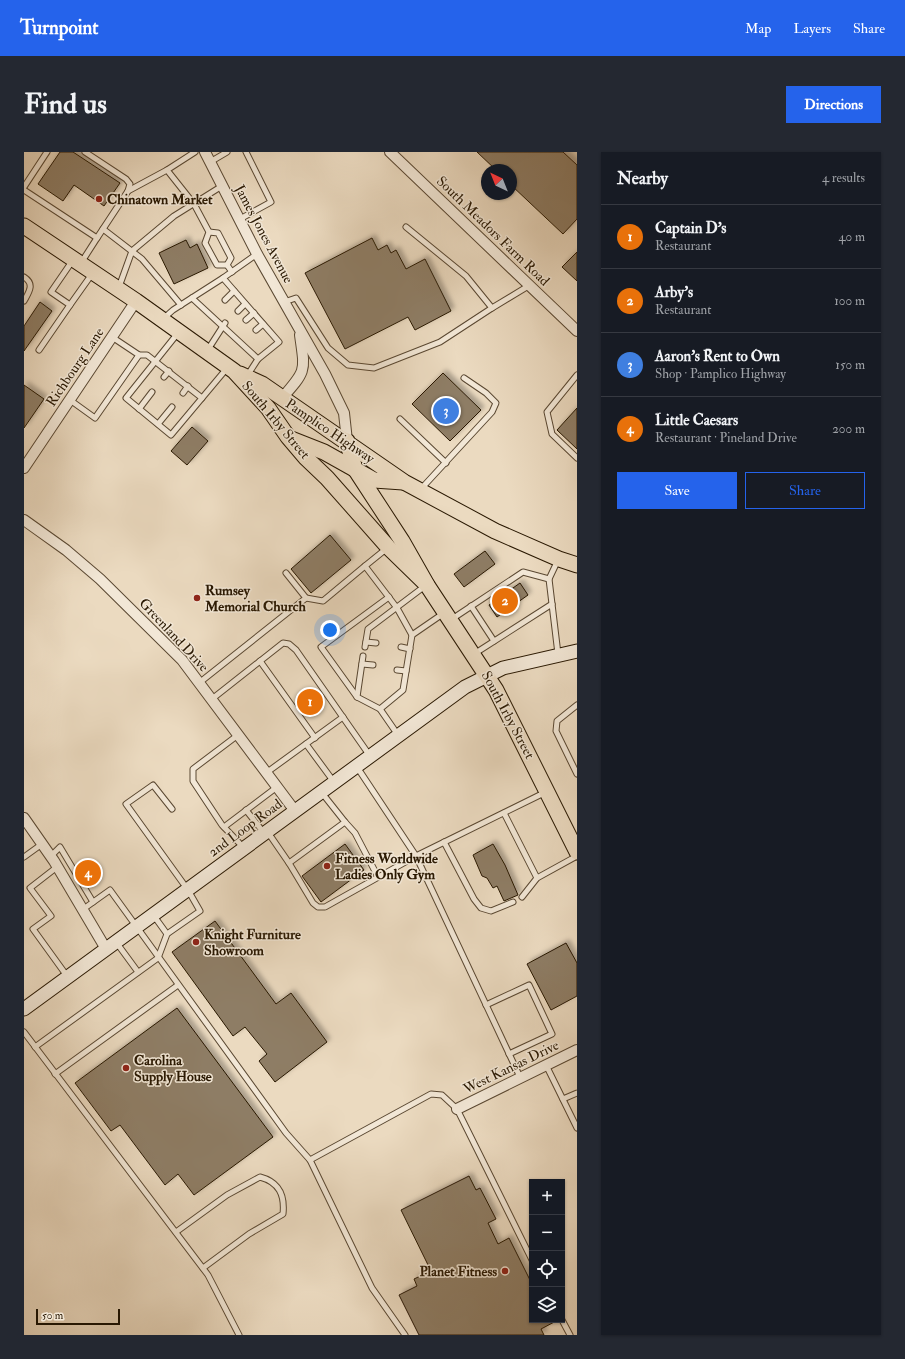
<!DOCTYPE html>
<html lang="en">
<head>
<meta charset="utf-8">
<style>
	body { margin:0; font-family:"IM FELL Double Pica",serif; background:#242831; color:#f1f3f6 }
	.controls { position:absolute; right:12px; bottom:12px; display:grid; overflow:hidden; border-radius:0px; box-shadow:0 1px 3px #0004 }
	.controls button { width:36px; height:36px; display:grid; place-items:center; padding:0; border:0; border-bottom:1px solid #363941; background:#171b24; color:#f1f3f6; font:20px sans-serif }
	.compass { position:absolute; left:457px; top:12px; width:36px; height:36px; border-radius:50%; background:#171b24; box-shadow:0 1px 3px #0004; rotate:317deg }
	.scale { position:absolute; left:12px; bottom:10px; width:84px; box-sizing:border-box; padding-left:4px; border:2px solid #291802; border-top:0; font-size:11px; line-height:14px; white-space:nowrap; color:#291802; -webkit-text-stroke:3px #f2e7d6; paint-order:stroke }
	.you { position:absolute; left:306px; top:478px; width:14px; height:14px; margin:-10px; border:3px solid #fff; border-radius:50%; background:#1a73e8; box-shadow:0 0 0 6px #1a73e833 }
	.badge { display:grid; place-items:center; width:26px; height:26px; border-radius:50%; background:#2563eb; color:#fff; font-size:13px; font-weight:700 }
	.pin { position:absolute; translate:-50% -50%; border:2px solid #fff; box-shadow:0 1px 4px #0006 }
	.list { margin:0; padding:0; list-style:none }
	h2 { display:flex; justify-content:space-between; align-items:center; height:52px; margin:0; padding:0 16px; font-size:17px }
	h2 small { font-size:13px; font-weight:400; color:#9ea1a6 }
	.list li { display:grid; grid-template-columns:26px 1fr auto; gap:12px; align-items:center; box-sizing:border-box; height:64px; padding:0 16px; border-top:1px solid #363941 }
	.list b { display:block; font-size:15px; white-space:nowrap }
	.list p { margin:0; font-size:13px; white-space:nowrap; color:#9ea1a6 }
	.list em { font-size:13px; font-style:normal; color:#9ea1a6 }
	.actions { display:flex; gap:8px; padding:12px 16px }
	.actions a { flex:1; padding:9px 0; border:1px solid #2563eb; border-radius:0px; text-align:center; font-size:14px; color:#2563eb }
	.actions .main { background:#2563eb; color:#fff }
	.icon { flex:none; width:22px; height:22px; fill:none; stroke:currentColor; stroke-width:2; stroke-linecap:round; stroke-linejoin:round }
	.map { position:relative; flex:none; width:553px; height:1183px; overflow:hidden; border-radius:0px }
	header { display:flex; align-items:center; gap:24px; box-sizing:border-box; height:56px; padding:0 20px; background:#2563eb; color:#fff }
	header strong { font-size:19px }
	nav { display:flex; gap:22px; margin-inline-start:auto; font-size:14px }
	.intro { display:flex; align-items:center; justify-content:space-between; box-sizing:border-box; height:96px; padding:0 24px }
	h1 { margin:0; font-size:28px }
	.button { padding:10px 18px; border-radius:0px; background:#2563eb; color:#fff; font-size:14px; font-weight:700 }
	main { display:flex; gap:24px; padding:0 24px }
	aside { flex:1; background:#171b24; border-radius:0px; box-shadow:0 1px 3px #0004 }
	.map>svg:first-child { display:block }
	.building { fill:#8e7d65; stroke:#291802; filter:url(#shadow) }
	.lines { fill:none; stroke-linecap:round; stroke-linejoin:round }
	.lane-casing { stroke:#5a4832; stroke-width:7 }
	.street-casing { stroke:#5a4832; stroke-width:12 }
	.secondary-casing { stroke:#291802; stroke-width:15 }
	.primary-casing { stroke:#291802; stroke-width:17 }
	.lane { stroke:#f2e7d6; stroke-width:5 }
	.street { stroke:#f2e7d6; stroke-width:10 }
	.secondary { stroke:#f2e7d6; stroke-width:13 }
	.primary { stroke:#ebdac0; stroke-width:15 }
	.poi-dot { fill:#8f2418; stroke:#f2e7d6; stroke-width:1.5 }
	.labels { text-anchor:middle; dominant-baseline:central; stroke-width:3; stroke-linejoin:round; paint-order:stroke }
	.poi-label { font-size:14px; font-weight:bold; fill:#291802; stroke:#f2e7d6; text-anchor:start }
	.street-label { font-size:14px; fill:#291802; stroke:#f2e7d6 }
</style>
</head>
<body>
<header>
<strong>Turnpoint</strong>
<nav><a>Map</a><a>Layers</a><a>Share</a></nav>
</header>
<div class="intro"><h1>Find us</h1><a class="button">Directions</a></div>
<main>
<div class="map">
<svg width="553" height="1183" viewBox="0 0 553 1183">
	<defs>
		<filter id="shadow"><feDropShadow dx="3.5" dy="-3.5" stdDeviation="2" flood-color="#0004"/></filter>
	</defs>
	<rect width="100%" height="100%" fill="#ebdac0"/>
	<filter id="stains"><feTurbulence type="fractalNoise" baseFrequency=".005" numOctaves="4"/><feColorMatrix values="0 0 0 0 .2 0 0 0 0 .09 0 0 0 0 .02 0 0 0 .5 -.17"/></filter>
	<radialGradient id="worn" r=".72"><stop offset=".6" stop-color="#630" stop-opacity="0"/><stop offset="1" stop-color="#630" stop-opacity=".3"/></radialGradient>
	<!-- building -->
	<g class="building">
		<polygon points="36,0 49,0 96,31 80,54 50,33 39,49 14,32"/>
		<polygon points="453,0 539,0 553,13 553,67 539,82 487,33 487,18 472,18"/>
		<polygon points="348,86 354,98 363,93 367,101 372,98 382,117 401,107 427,159 391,178 384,165 321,197 281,121"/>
		<polygon points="162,88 166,96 173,92 184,116 150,132 135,101"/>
		<polygon points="553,100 553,129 538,115"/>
		<polygon points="16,150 28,159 0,199 0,174"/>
		<polygon points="419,221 457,258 426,289 388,252"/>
		<polygon points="0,233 20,247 0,276"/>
		<polygon points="553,256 553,297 533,278"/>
		<polygon points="168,275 184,289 163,313 147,299"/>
		<polygon points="306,383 327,408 287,441 267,417"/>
		<polygon points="461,399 471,412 440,435 430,422"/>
		<polygon points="496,431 504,443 473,465 465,453"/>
		<polygon points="321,692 340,718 297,750 278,724"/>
		<polygon points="469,692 481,713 494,743 480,749 473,734 469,736 463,726 458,724 449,703"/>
		<polygon points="191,769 252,852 267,841 303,890 251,930 235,909 243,902 221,875 209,884 148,800"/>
		<polygon points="542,791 553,811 553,844 527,858 503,812"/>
		<polygon points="153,856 249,985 170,1043 154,1022 141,1033 96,973 87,979 51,931"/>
		<polygon points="445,1024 452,1038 456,1036 472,1067 464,1071 474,1092 485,1086 508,1132 508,1168 534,1168 517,1177 520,1183 395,1183 375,1143 393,1134 390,1127 407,1119 377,1058"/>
	</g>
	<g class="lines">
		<!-- lane casing -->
		<g class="lane-casing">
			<g id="lane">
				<polyline points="61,0 102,27 106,32 104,39 73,86"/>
				<polyline points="171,0 143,18 170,52 185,80 181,91 193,113 203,113"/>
				<polyline points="186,10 203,0"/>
				<polyline points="0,35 23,0"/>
				<polyline points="0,38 73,86 57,111"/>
				<polyline points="104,39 143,18"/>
				<polyline points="216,67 247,50 222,0"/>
				<polyline points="79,77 118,107 157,153"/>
				<polyline points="185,80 194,81 207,106 203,113 208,120"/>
				<polyline points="49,108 27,140 46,153 68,122"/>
				<path d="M0 125C11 132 5 140 0 149"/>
				<polyline points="199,126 233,102"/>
				<polyline points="95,135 108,99 150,64 198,34"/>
				<polyline points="168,146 234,207"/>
				<polyline points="201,148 210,139"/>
				<polyline points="260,150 272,146 304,196 324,213 350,216 416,190 468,156 442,124 382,75"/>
				<polyline points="468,156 506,133"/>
				<polyline points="214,159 221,152"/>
				<polyline points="140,166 149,158 199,126 255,190 234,207 223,224"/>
				<polyline points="222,168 230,161"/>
				<polyline points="232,178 239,172"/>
				<polyline points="154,181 102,246 147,283 204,215"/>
				<polyline points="88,185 115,203 123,203 178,246"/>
				<polyline points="15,198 46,153"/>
				<polyline points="183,199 201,171"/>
				<polyline points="553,223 523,260 528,282 553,306"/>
				<polyline points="140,225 145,219"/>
				<polyline points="159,241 164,234"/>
				<polyline points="46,248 71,266 115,203"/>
				<polyline points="115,257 128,240"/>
				<polyline points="376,267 422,311"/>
				<polyline points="134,272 148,255"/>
				<polyline points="396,338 468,260 472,251 462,241 440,226"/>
				<polyline points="282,446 299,449 341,414"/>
				<polyline points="447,454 470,489"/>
				<polyline points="428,467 499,420 525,427"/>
				<polyline points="388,483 420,461"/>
				<polyline points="342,490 352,491"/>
				<polyline points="341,495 344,477 401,434"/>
				<polyline points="377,495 386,497"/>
				<polyline points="450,502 528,452"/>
				<polyline points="534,502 525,427 534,408"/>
				<polyline points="339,504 333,545 356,557 374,583"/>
				<polyline points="236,509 291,586"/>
				<polyline points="338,512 349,513"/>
				<polyline points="373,518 382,519"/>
				<polyline points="175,531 282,446 262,421"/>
				<polyline points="333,545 297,495 365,445"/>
				<polyline points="188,547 259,491 265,492 272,498 346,604"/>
				<polyline points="553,553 533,569 532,579 553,622"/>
				<polyline points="356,557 379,538 388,483 373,456 341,414 362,397"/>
				<polyline points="214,583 169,617 169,629 198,673 220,696"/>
				<polyline points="282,592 310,630"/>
				<polyline points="333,615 392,704 496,925"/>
				<polyline points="242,621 319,565"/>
				<polyline points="222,658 240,681"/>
				<polyline points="480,661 513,726"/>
				<polyline points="321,670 331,681 354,725"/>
				<polyline points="200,675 253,635"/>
				<polyline points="243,679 265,711 321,670 298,641"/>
				<polyline points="420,690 450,747 457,756 467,759 489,750"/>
				<polyline points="27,704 36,695 69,750"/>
				<polyline points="0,705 18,692"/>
				<polyline points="265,711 289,751 294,755 301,755 392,704 522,640"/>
				<polyline points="33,715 6,736 27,764 9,777 43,824"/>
				<polyline points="498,745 513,726 553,704"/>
				<polyline points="58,758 86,738 262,981 286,1008"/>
				<polyline points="130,764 143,782"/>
				<polyline points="92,790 114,820"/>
				<polyline points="462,853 505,833 528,882 485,902"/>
				<polyline points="0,880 184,1123 215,1183"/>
				<polyline points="11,895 134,806 143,782 176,759 164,738 102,652 129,633 148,657"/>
				<polyline points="522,913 553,976"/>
				<polyline points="31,922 154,833"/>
				<polyline points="539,947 553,941"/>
				<path d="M152 1080 203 1043 236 1025C255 1030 261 1043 259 1062L225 1082 179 1116"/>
				<polyline points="538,1168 546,1183"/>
				<polyline points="381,1183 348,1136 286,1008 407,942 418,943 433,957 508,1108"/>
			</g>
		</g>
		<!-- street casing -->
		<g class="street-casing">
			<g id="street">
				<polyline points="181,0 233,102 301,222 320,261 323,289"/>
				<polyline points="366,0 553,179"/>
				<path d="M258 246C283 218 281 219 276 183"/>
				<polyline points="0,316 112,149"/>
				<polyline points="0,368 42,398 76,427 158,508 271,659"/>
				<polyline points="0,666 30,709 82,797"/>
				<polyline points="433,957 553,898"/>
			</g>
		</g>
		<!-- secondary casing -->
		<g class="secondary-casing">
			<polyline id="secondary" points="0,857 441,535 479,516 553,499"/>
		</g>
		<!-- primary casing -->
		<g class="primary-casing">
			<g id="primary">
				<polyline points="0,74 112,149 210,219 244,256 264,285 281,305 303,326 364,395 403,433"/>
				<polyline points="216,222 238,232 380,330 471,379 535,407 553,413"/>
				<polyline points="267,287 300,300 350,328 379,330"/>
				<polyline points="323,289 331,317 378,389 403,433 472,538 553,700"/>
			</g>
		</g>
		<!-- lane -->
		<use href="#lane" class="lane"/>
		<!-- street -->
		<use href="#street" class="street"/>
		<!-- secondary -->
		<use href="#secondary" class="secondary"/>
		<!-- primary -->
		<use href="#primary" class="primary"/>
	</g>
	<!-- markers -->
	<g class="poi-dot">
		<circle cx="75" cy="47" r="4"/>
		<circle cx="173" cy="446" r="4"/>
		<circle cx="303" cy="714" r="4"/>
		<circle cx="172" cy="790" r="4"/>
		<circle cx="102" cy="916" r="4"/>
		<circle cx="481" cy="1119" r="4"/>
	</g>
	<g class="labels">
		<!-- poi labels -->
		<g class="poi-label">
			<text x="83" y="47">Chinatown Market</text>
			<text x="181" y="438">Rumsey<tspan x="181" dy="16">Memorial Church</tspan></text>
			<text x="311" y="706">Fitness Worldwide<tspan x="311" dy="16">Ladies Only Gym</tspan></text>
			<text x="180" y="782">Knight Furniture<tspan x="180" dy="16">Showroom</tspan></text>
			<text x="110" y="908">Carolina<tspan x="110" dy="16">Supply House</tspan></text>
			<text x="473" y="1119" text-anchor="end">Planet Fitness</text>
		</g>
		<!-- street labels -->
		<g class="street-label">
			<text transform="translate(469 79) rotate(44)">South Meadors Farm Road</text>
			<text transform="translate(240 82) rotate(62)">James Jones Avenue</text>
			<text transform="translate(51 215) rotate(-56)">Richbourg Lane</text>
			<text transform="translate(252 268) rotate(50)">South Irby Street</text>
			<text transform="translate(306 279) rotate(34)">Pamplico Highway</text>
			<text transform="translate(150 483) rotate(47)">Greenland Drive</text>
			<text transform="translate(484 563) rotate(62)">South Irby Street</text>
			<text transform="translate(221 676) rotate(-36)">2nd Loop Road</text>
			<text transform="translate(487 915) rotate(-26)">West Kansas Drive</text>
		</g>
	</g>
	<rect width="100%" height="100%" filter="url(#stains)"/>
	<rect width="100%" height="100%" fill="url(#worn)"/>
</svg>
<div class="controls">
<button>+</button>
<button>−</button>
<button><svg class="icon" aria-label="locate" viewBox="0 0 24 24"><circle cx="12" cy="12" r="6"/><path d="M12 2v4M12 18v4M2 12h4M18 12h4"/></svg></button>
<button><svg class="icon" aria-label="layers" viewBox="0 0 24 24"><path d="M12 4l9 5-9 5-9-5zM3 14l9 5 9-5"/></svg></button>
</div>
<svg class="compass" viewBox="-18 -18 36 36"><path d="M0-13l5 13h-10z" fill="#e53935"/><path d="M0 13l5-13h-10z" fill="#9ea1a6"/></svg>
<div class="scale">50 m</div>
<div class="you"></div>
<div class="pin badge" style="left:286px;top:550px;background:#e8710a">1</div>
<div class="pin badge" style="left:481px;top:449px;background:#e8710a">2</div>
<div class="pin badge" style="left:422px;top:259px;background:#3f7fe0">3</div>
<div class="pin badge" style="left:64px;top:721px;background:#e8710a">4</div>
</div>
<aside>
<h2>Nearby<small>4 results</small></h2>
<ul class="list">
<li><span class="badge" style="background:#e8710a">1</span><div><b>Captain D's</b><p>Restaurant</p></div><em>40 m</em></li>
<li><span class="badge" style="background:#e8710a">2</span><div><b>Arby's</b><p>Restaurant</p></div><em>100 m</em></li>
<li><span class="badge" style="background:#3f7fe0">3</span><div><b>Aaron's Rent to Own</b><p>Shop · Pamplico Highway</p></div><em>150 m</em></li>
<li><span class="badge" style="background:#e8710a">4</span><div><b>Little Caesars</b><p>Restaurant · Pineland Drive</p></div><em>200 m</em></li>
</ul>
<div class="actions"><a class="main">Save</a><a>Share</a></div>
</aside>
</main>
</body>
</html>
